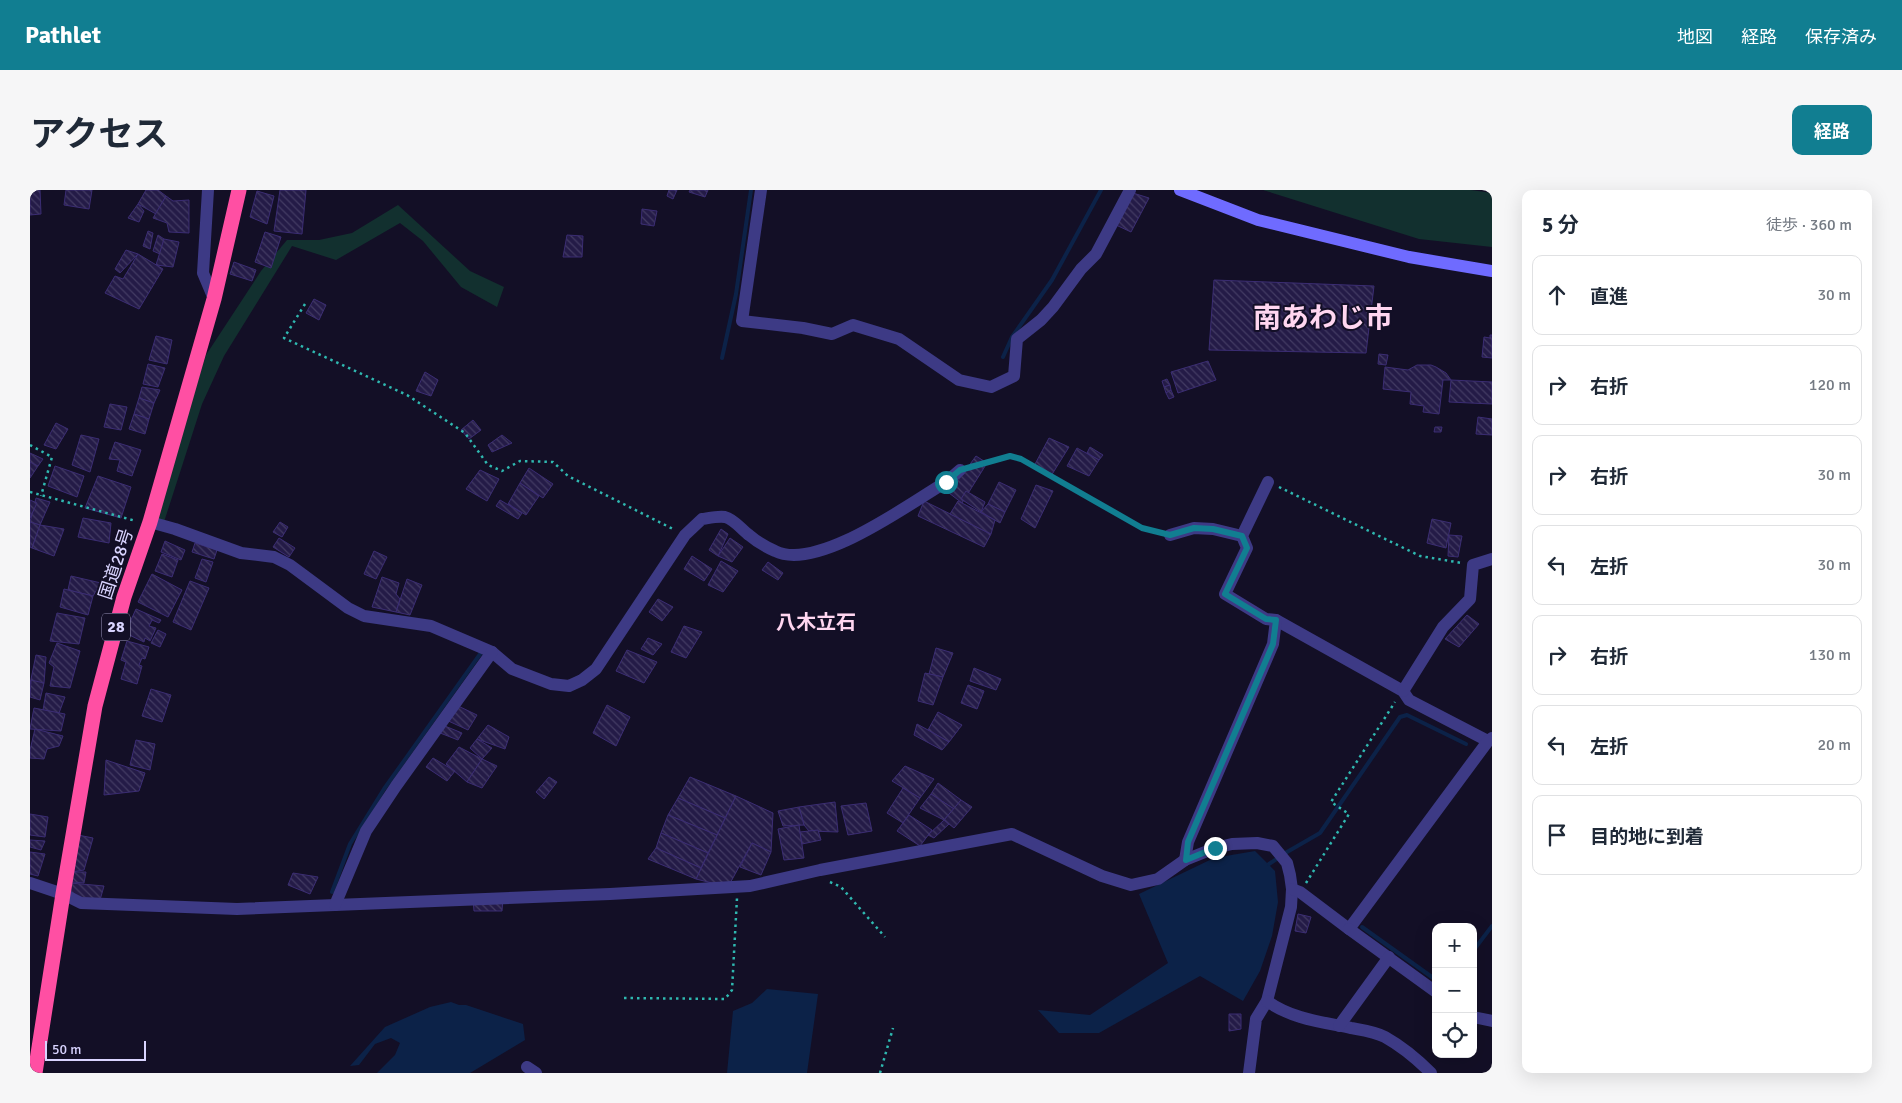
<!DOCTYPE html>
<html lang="ja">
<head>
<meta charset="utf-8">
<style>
	body { margin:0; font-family:Signika,"Noto Sans JP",sans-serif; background:#f6f6f7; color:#1f2937 }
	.controls { position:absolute; right:15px; bottom:15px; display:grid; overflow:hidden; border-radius:10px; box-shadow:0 5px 20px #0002 }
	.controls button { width:45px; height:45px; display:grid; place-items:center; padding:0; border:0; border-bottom:1px solid #e0e1e3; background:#fff; color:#1f2937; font:25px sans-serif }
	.scale { position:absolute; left:15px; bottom:12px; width:101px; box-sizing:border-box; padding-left:5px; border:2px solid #d9d4ff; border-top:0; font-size:14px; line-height:18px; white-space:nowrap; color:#d9d4ff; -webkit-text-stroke:4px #130f26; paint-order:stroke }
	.stop { position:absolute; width:15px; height:15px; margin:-11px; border:4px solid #117e91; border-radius:50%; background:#fff }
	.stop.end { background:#117e91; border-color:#fff; box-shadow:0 1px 5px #0008 }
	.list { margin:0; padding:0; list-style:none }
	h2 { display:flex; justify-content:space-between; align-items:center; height:65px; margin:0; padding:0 20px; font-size:21px }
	h2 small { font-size:16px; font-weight:400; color:#747a83 }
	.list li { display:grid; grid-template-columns:32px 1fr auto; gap:15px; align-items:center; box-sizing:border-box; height:80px; margin:0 10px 10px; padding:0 10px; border:1px solid #e0e1e3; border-radius:10px }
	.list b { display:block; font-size:19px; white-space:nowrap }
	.list em { font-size:16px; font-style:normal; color:#747a83 }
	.icon { flex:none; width:28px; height:28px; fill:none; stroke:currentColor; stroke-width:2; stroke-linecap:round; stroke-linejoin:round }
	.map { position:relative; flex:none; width:1462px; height:883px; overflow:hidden; border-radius:10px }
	header { display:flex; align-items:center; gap:30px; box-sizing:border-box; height:70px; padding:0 25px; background:#117e91; color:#fff }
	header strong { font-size:24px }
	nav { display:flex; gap:28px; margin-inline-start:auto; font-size:18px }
	.intro { display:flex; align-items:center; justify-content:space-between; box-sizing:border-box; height:120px; padding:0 30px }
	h1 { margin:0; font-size:35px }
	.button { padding:12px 22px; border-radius:10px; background:#117e91; color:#fff; font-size:18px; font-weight:700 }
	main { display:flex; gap:30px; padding:0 30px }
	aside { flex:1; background:#fff; border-radius:10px; box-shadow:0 5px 20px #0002 }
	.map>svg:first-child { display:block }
	.green { fill:#12302f }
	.water { fill:#0c2248 }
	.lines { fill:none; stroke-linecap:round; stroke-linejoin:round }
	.stream { stroke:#0c2248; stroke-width:4 }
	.building { fill:url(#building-back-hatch); stroke:#3b2d73 }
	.path { stroke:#2fb8b0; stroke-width:2.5; stroke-dasharray:2.5 4; stroke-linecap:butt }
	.street { stroke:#3d3a85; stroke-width:12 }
	.secondary { stroke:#6f6bff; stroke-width:12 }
	.highway { stroke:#ff4fa3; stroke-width:15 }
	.route { stroke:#117e91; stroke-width:6 }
	.labels { text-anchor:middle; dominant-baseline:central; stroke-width:4; stroke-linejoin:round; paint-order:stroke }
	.shield { fill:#130f26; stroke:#9e99be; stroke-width:1 }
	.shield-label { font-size:16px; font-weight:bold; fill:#d9d4ff }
	.street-label { font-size:18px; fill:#d9d4ff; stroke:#130f26 }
	.quarter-label { font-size:20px; font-weight:bold; fill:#ffd6f0; stroke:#130f26 }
	.town-label { font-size:28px; font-weight:bold; fill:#ffd6f0; stroke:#130f26 }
</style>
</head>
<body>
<header>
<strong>Pathlet</strong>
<nav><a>地図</a><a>経路</a><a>保存済み</a></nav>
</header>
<div class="intro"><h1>アクセス</h1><a class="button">経路</a></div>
<main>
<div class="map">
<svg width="1462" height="883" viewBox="0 0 1462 883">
	<defs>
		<pattern id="building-back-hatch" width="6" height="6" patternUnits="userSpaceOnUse" patternTransform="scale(1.25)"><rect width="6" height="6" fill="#241b47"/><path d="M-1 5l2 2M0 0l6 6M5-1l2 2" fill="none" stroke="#433b63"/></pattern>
	</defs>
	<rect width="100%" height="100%" fill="#130f26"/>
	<!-- green -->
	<g class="green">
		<polygon points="1233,0 1441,0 1462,3 1462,57 1389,49"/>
		<polygon points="368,15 440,81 474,97 467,117 431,97 393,51 370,33 306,70 262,56 194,166 172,214 134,332 125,328 176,165 231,81 257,50 289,50 322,43"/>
	</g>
	<!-- water -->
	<g class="water">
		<polygon points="1225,661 1245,681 1248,712 1242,746 1230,781 1213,811 1170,786 1069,843 1029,843 1008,820 1060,825 1138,773 1109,704 1184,668"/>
		<polygon points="737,799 788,804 777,883 697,883 703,821 722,813"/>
		<polygon points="421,812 429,815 436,815 493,834 495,850 440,883 347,883 365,865 370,853 361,848 345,854 329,875 320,876 355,837 400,817"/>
	</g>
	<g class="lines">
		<!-- stream -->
		<g class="stream">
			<polyline points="973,167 982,147 1022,90 1071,0"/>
			<polyline points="692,168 706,104 721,0"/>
			<polyline points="1239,674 1257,662 1290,643 1370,527 1377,525 1436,554"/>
			<polyline points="302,702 320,654 354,599 453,460"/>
			<polyline points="1332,737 1406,790"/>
			<polyline points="1443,761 1462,736"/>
		</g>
	</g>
	<!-- building -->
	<g class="building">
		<polygon points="0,0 10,0 11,24 0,25"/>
		<polygon points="36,0 62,0 59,19 34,15"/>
		<polygon points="116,0 128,0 136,6 126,24 108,14"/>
		<polygon points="250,0 276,0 272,44 244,41"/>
		<polygon points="639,0 647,0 643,9 637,6"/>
		<polygon points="660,0 678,0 675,7 659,2"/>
		<polygon points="227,1 244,6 237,34 220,27"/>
		<polygon points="1103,3 1119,8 1101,42 1086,35"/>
		<polygon points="136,6 143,11 159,10 159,43 139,42 137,33 123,28"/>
		<polygon points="108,14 114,21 109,32 98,28"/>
		<polygon points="612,19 627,21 624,36 611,34"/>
		<polygon points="118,41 123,43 120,59 113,56"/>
		<polygon points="235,42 251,47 241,78 225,72"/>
		<polygon points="128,45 134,49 130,64 123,61"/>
		<polygon points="537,45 553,46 552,67 533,67"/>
		<polygon points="134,49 149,52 143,77 126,75"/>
		<polygon points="96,60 108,64 90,83 85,79"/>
		<polygon points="108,64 133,79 109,119 75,103 85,86 93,89"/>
		<polygon points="204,72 226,80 222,91 200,84"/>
		<polygon points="1184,90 1344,96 1336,163 1179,160"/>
		<polygon points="284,109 296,115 289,130 276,123"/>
		<polygon points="1460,145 1462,145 1462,168 1452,167 1454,147 1460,148"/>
		<polygon points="126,146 142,150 137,174 119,170"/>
		<polygon points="1349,164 1358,165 1356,175 1348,174"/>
		<polygon points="1178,171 1186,190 1148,203 1141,182"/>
		<polygon points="118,174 135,178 128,197 113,194"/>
		<polygon points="1387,175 1401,175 1406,177 1416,183 1421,190 1413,190 1409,224 1393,222 1394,216 1380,214 1381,202 1353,199 1355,177 1378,180"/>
		<polygon points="395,182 408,190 401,206 386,201"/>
		<polygon points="1137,189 1140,195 1134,197 1132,191"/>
		<polygon points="1421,190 1462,192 1462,214 1419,212"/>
		<polygon points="1140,195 1141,200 1136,203 1134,197"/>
		<polygon points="112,197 130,200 124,213 109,208"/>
		<polygon points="1141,200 1144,207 1139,209 1136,203"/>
		<polygon points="109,208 124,213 119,229 104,224"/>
		<polygon points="80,214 97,217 91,240 74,237"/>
		<polygon points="104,224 119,229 115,244 99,239"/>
		<polygon points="1448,227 1462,229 1462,245 1446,244"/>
		<polygon points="443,230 451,240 439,249 431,240"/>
		<polygon points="26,233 38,239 26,259 14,255"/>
		<polygon points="1405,237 1412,237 1411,242 1404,242"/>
		<polygon points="51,245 69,249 60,282 42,275"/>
		<polygon points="472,245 482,253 462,262 458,255"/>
		<polygon points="1019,248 1039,257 1021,286 1004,276"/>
		<polygon points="85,252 111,260 102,286 87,281 90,270 79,269"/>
		<polygon points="1060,257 1073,265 1069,270 1057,263"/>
		<polygon points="1047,258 1069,270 1059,286 1037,276"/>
		<polygon points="0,263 13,269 8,276 0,274"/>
		<polygon points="946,266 957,273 932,313 919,303"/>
		<polygon points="0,272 8,276 0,288"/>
		<polygon points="25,276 54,286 47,307 18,296"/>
		<polygon points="499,278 523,294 513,308 490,293"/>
		<polygon points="450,280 469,289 457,311 436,299"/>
		<polygon points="68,286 101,297 91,328 55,318"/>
		<polygon points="969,292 986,300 975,322 958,314"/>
		<polygon points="490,293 509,306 496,325 478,314"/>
		<polygon points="1006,295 1023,301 1005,338 991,329"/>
		<polygon points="936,301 955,312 951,322 931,309"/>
		<polygon points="6,308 20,312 10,335 0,332"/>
		<polygon points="0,310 7,313 0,328"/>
		<polygon points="470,310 492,323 488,329 466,316"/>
		<polygon points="894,311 961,344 954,357 888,326"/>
		<polygon points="928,311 965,330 961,344 920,324"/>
		<polygon points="958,314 975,322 970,333 951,322"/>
		<polygon points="53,328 81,333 79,353 48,347"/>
		<polygon points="1402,329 1421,333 1416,358 1397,353"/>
		<polygon points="0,332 10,335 2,358 0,357"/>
		<polygon points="250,332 258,337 252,347 243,342"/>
		<polygon points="10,335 34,339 24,366 2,358"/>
		<polygon points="691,339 698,344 688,366 679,360"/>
		<polygon points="1419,345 1432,346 1428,367 1418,366"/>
		<polygon points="249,348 265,358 259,367 243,357"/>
		<polygon points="700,348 713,357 702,372 688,366"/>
		<polygon points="135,351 155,360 151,370 131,362"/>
		<polygon points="165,353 187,360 184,369 162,362"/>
		<polygon points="344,361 357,367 346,389 334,384"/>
		<polygon points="132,364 148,370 142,387 125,381"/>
		<polygon points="662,366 682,379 674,391 654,379"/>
		<polygon points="172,369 183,372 176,392 165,388"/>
		<polygon points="691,371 708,381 693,402 678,395"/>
		<polygon points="738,372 753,383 748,390 732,380"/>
		<polygon points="122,384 152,400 138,427 108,412"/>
		<polygon points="41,386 71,393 63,406 38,400"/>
		<polygon points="352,387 369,393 366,404 370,409 366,422 342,417"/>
		<polygon points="377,389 392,395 380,425 366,422"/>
		<polygon points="160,391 179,398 161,440 143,432"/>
		<polygon points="34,399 63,406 58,425 30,417"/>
		<polygon points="628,409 643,417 632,431 619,422"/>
		<polygon points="106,419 131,430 129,433 122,430 119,436 126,438 120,451 115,448 114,452 95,443"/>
		<polygon points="27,423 55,428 49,454 20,451"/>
		<polygon points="1437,425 1449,434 1429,457 1415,449"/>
		<polygon points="654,436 672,442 656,468 641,462"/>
		<polygon points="128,440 136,444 130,457 121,453"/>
		<polygon points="618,448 632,454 623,465 611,459"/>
		<polygon points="97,451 119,457 115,469 112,468 109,475 112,476 107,494 91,489 96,472 91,470"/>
		<polygon points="27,453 50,461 40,498 20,496 24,477 19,473"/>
		<polygon points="906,458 923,463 913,487 899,484"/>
		<polygon points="597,460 627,472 614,493 586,481"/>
		<polygon points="6,465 16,467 14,493 0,494"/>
		<polygon points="944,478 971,489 966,500 940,491"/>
		<polygon points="895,483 913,487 903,515 888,511"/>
		<polygon points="1,490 14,493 10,510 0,507"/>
		<polygon points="938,495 954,501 947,519 931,513"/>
		<polygon points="121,499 141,505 132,532 112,526"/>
		<polygon points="16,503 35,507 29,523 13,520"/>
		<polygon points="424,514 447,525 438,540 414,529"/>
		<polygon points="577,515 600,527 586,556 563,543"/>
		<polygon points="4,518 35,524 31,541 0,539"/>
		<polygon points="908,522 932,535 919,552 898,540"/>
		<polygon points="410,534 432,543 428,550 405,541"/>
		<polygon points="887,534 898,540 919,552 912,560 884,545"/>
		<polygon points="458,535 479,547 475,559 447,549"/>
		<polygon points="5,539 33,546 29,556 17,559 14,569 0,568 0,560"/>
		<polygon points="447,549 462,558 452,569 440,558"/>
		<polygon points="106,550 125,554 120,580 100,575"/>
		<polygon points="429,557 452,569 437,592 416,574"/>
		<polygon points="403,568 425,581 417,591 396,577"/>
		<polygon points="452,569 467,576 452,598 437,592"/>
		<polygon points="76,570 115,583 109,601 74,605"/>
		<polygon points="875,576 904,589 890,608 862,591"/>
		<polygon points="519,587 527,592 514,609 506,602"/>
		<polygon points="660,587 706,606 695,628 648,608"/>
		<polygon points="908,593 931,610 924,619 901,604"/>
		<polygon points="873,598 890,608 873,633 857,623"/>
		<polygon points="901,604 924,619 914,630 890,618"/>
		<polygon points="706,606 743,623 741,662 722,653 698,697 666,689"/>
		<polygon points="648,608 695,628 687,645 638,625"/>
		<polygon points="931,610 942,617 924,638 914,630"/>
		<polygon points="805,612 808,642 779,641 774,635 769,617"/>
		<polygon points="836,613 842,641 818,645 811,616"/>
		<polygon points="769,617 774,635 753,636 748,621"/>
		<polygon points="0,624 18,627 15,647 0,645"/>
		<polygon points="638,625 687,645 678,663 631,643"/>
		<polygon points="879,625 902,640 890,656 867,641"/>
		<polygon points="914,630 919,634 904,648 898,645"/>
		<polygon points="769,635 774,668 754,670 748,639"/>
		<polygon points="788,640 791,650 772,654 770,642"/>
		<polygon points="631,643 678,663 671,678 626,658"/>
		<polygon points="48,645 63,648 54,680 42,682"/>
		<polygon points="0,650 15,651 11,660 0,657"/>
		<polygon points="722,653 741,662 731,685 710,677"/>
		<polygon points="626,658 671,678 666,689 618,669"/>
		<polygon points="0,662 15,664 8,686 0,684"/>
		<polygon points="42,682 56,682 54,693 42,692"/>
		<polygon points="263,683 288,687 280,704 258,695"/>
		<polygon points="40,693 74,696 70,710 41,706"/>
		<polygon points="473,708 472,721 444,721 443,709"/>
		<polygon points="1268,724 1281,727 1276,743 1265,741"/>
		<polygon points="1199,824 1211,824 1211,839 1199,841"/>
	</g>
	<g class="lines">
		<!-- path -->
		<g class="path">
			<polyline points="275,114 254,148 377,205 435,243 458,275 472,281 490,271 523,272 538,286 645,340"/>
			<polyline points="0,255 22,267 11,306"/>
			<polyline points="943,277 980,266 991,269 1112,338 1129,342"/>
			<polyline points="1249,297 1390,366 1432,373"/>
			<polyline points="0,302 106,331"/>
			<polyline points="800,692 811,697 855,747"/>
			<polyline points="1276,693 1319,624 1301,612 1365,512"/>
			<polyline points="594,808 695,809 702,800 707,708"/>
			<polyline points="850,883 863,838"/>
		</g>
		<!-- street -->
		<g class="street">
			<polyline points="178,0 173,83 184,109"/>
			<polyline points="731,0 712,131 773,138 802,144 823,135 869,149 929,190 961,197 984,186 987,149 1011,130 1023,117 1051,79 1066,64 1100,0"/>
			<path d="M120 332 145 339 211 363 244 367 260 375 318 418 334 426 401 436 462 462 482 479 521 494 539 496 552 490 566 479 655 345 672 329C679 328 688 326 695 327 704 329 712 340 719 345 726 351 736 357 745 361 787 382 879 314 916 292L930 280"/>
			<polyline points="1140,345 1164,338 1183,339 1212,346"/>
			<polyline points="1246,430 1373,501 1379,510 1458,551 1462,548"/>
			<polyline points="1373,501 1413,437 1440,409 1443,375 1462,369"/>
			<polyline points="1155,670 1158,652 1243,454 1246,430 1236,429 1195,404 1217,358 1212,346 1238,292"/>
			<polyline points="0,693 33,704 51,713 207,719 580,704 720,696 790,680 982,644 1072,686 1101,695 1128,689 1155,670 1185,658 1202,654 1227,653 1243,656 1257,673 1260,685 1262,699 1261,717 1237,811 1226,829 1219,883"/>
			<polyline points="1262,699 1270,702 1319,739 1458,551"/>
			<polyline points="305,715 336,641 366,596 462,462"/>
			<polyline points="1319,739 1406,802"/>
			<path d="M1237 811C1262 829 1292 832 1321 838 1332 840 1346 842 1355 847 1371 856 1388 870 1401 883"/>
			<polyline points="1443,827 1462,831"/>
			<polyline points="1309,836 1359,767"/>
			<polyline points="497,877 506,883"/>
		</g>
		<!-- secondary -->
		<polyline class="secondary" points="1150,0 1228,30 1379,67 1462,81"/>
		<!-- highway -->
		<polyline class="highway" points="5,883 33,704 65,516 94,407 120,332 184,109 209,0"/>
	</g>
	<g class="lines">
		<!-- route -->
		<polyline class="route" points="916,292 930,280 980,266 991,269 1112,338 1140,345 1164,338 1183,339 1212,346 1217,358 1195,404 1236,429 1246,430 1243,454 1158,652 1156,670 1185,658"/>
	</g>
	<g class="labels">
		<!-- shield labels -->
		<rect class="shield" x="72" y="423.5" width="28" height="27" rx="4"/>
		<g class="shield-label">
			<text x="86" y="437">28</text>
		</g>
		<!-- street labels -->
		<g class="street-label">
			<text transform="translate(86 374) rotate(-72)">国道28号</text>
		</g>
		<!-- quarter labels -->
		<g class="quarter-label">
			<text x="786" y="432">八木立石</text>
		</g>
		<!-- town labels -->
		<g class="town-label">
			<text x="1293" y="128">南あわじ市</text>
		</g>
	</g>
</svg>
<div class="controls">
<button>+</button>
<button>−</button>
<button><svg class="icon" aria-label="locate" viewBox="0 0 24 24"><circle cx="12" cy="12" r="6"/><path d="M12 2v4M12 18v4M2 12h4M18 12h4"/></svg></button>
</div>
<div class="scale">50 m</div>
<div class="stop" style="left:916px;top:292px"></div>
<div class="stop end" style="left:1185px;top:658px"></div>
</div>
<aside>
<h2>5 分<small>徒歩 · 360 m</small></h2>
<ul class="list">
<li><svg class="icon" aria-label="ahead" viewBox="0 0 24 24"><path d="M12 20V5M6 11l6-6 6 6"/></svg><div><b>直進</b></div><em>30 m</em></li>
<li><svg class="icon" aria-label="right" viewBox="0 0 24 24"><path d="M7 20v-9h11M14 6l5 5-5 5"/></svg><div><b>右折</b></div><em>120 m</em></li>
<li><svg class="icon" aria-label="right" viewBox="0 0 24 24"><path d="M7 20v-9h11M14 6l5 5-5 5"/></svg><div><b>右折</b></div><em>30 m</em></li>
<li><svg class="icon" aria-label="left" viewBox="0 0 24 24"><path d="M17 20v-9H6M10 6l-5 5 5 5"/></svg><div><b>左折</b></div><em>30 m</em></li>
<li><svg class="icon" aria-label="right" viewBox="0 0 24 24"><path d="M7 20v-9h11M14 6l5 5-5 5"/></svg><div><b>右折</b></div><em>130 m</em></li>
<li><svg class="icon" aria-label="left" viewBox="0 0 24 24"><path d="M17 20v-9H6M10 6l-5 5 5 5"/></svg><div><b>左折</b></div><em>20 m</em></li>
<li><svg class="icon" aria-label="arrive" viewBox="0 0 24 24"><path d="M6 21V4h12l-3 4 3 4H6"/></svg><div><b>目的地に到着</b></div></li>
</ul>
</aside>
</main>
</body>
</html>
